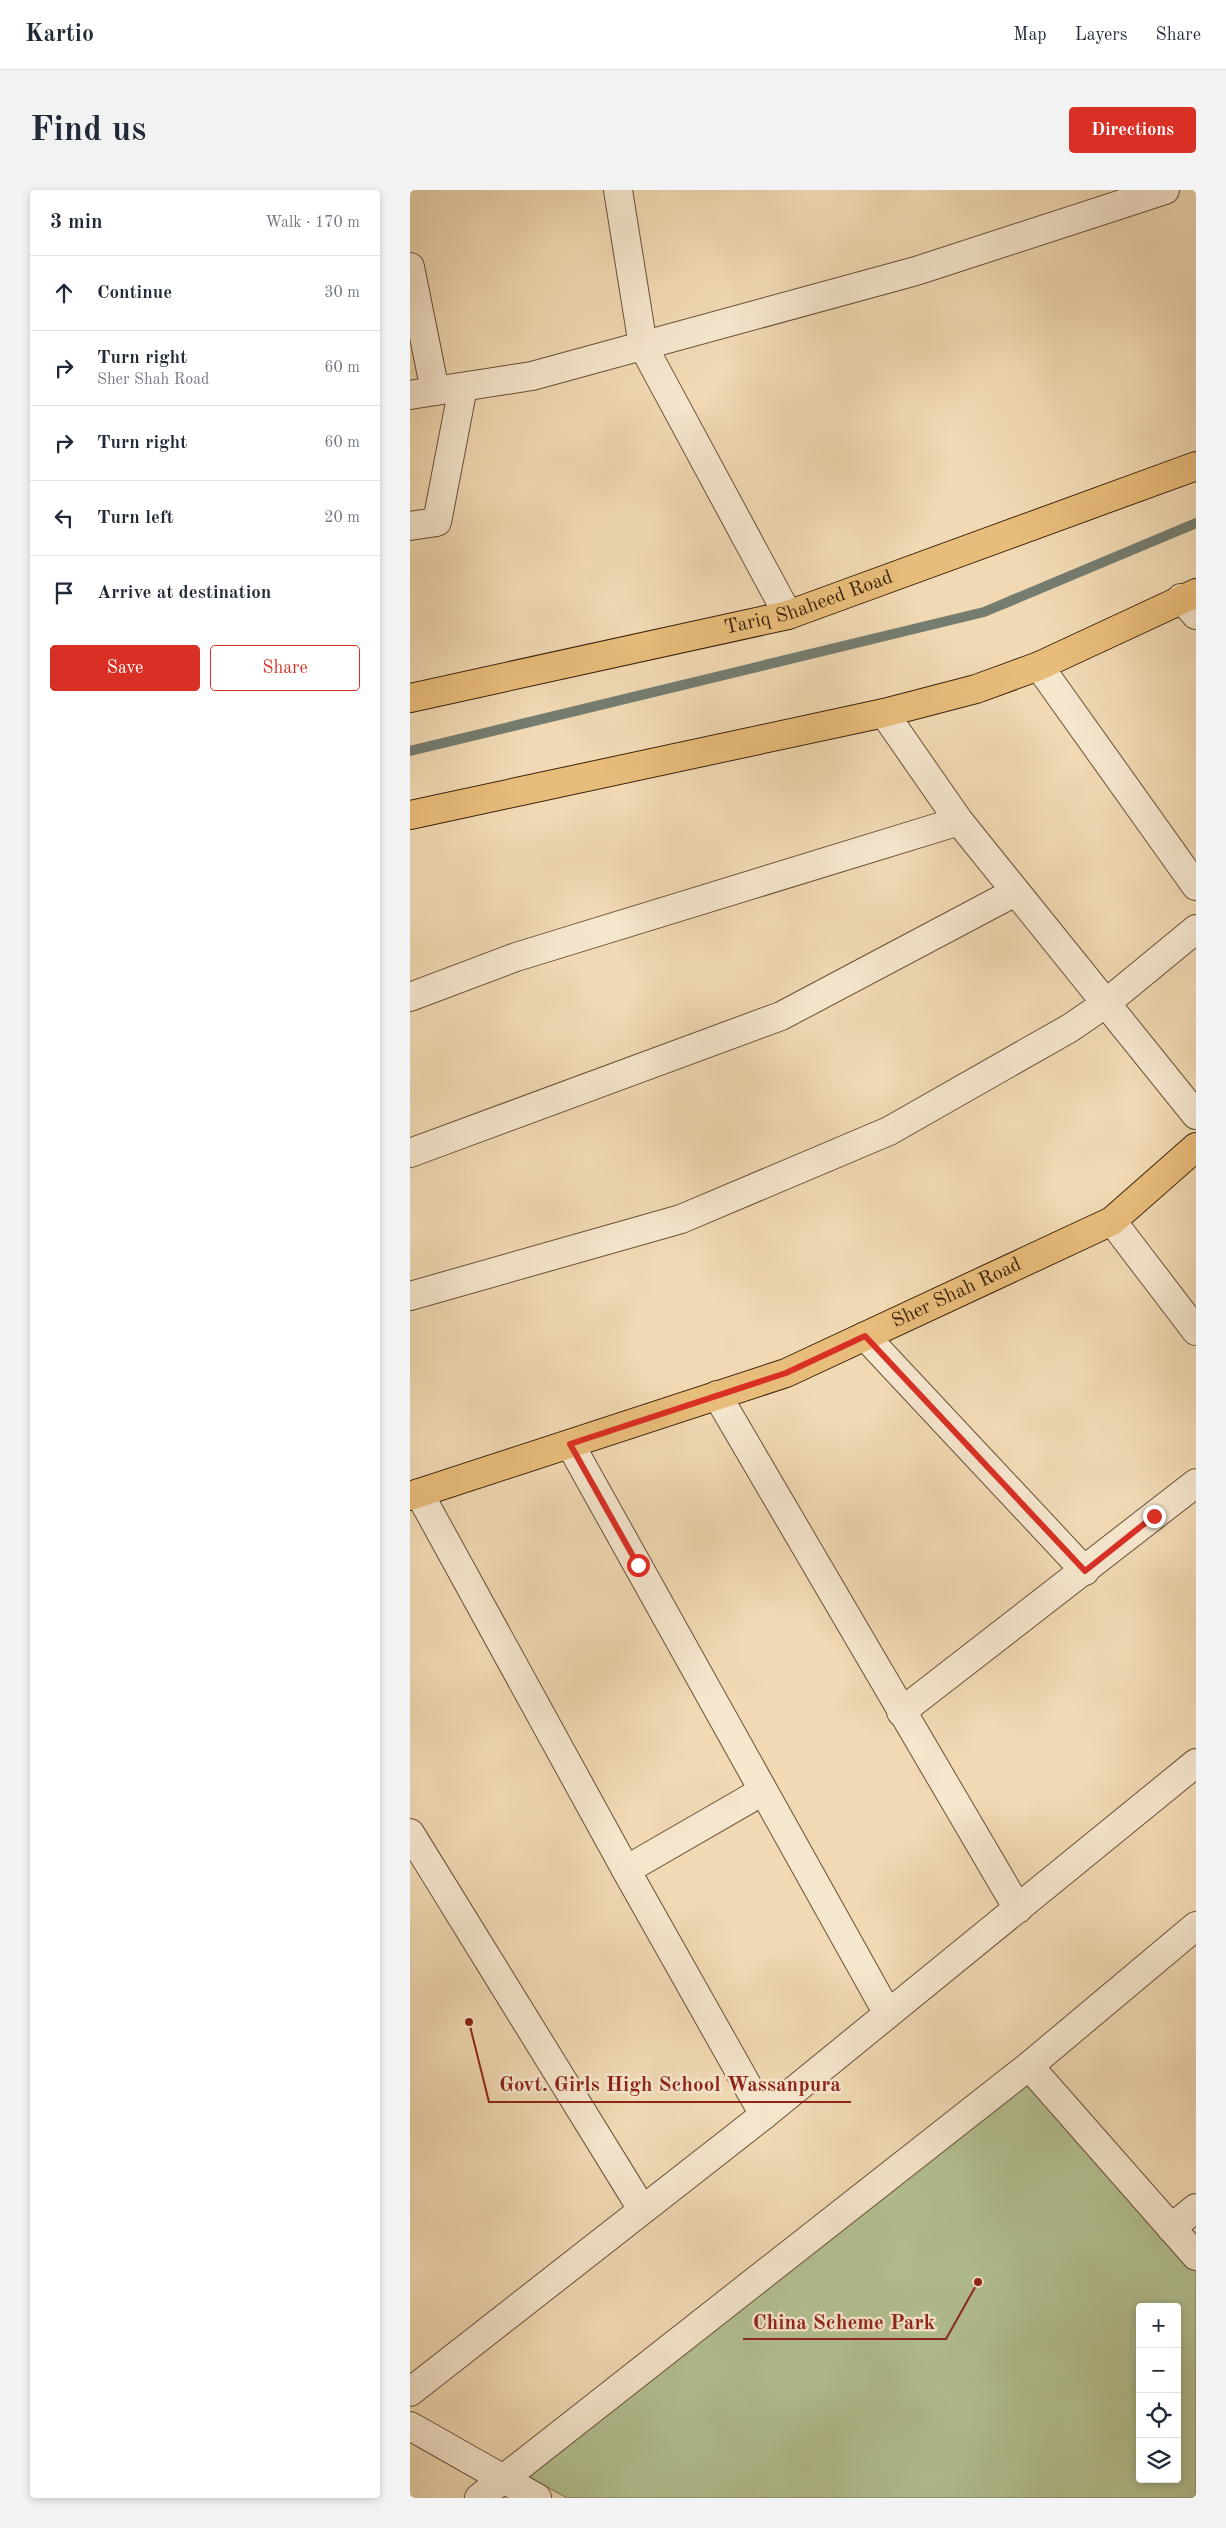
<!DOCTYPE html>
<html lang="en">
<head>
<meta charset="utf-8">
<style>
	body { margin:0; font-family:"Old Standard TT",serif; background:#f2f2f3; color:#1f2937 }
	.controls { position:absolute; right:15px; bottom:15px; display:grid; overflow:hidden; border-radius:5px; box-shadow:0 2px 8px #0003 }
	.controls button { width:45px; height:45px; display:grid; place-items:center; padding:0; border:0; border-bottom:1px solid #e0e1e3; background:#fff; color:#1f2937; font:25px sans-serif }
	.stop { position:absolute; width:15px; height:15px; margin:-11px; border:4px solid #d93025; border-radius:50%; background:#fff }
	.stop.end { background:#d93025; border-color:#fff; box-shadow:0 1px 5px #0008 }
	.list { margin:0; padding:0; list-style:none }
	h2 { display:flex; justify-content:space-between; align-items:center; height:65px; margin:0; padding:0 20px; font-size:21px }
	h2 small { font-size:16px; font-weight:400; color:#747a83 }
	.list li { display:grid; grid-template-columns:32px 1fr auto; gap:15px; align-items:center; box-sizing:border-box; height:75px; padding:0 20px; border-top:1px solid #e0e1e3 }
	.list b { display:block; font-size:19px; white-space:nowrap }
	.list p { margin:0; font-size:16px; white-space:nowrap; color:#747a83 }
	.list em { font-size:16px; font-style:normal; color:#747a83 }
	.actions { display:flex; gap:10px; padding:15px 20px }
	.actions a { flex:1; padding:11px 0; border:1px solid #d93025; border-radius:5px; text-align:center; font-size:18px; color:#d93025 }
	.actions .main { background:#d93025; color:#fff }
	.icon { flex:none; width:28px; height:28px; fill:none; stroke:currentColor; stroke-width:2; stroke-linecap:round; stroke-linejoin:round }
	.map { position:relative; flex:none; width:786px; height:2308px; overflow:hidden; border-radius:5px }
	header { display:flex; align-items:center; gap:30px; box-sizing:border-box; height:70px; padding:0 25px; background:#fff; border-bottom:1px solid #e0e1e3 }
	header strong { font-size:24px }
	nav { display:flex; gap:28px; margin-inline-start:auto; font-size:18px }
	.intro { display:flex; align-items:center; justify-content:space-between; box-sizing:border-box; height:120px; padding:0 30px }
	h1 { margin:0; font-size:35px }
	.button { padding:12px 22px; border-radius:5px; background:#d93025; color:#fff; font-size:18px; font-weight:700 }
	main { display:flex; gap:30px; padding:0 30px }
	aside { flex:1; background:#fff; border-radius:5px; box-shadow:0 2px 8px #0003 }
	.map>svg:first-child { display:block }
	.green { fill:#b3c091; stroke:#76714e; fill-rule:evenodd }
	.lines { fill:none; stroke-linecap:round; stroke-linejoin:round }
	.stream { stroke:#757d70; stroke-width:10 }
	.minor-casing { stroke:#685035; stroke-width:30 }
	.major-casing { stroke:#3a220b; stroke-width:30 }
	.minor { stroke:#f5e6ce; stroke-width:28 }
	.major { stroke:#e8bc7a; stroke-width:28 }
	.route { stroke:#d93025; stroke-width:6 }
	.labels { text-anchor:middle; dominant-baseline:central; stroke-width:5; stroke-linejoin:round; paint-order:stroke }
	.street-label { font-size:20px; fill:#3a220b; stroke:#f5e6ce }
	.leader { fill:none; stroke:#8f2418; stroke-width:2 }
	.callout-dot { fill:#8f2418; stroke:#f5e6ce; stroke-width:2 }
	.callout-label { font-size:21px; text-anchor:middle; font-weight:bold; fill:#8f2418; stroke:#f5e6ce; stroke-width:5; stroke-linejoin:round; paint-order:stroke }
</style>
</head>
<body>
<header>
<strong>Kartio</strong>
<nav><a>Map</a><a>Layers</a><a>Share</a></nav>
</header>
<div class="intro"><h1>Find us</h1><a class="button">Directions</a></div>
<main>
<aside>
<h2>3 min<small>Walk · 170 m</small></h2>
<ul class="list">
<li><svg class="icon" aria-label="ahead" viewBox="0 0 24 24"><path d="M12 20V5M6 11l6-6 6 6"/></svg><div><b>Continue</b></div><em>30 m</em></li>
<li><svg class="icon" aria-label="right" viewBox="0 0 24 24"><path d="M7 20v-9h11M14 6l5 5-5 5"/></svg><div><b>Turn right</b><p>Sher Shah Road</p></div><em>60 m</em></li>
<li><svg class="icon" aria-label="right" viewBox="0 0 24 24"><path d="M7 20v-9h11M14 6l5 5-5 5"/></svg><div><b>Turn right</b></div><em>60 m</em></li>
<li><svg class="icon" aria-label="left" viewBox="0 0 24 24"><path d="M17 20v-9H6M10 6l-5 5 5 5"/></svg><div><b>Turn left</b></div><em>20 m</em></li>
<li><svg class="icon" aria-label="arrive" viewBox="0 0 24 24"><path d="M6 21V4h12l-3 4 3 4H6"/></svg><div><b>Arrive at destination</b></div></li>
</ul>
<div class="actions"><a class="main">Save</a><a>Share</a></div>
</aside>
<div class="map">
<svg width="786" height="2308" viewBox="0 0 786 2308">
	<rect width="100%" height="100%" fill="#f0d9b3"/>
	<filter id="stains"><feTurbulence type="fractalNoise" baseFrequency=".004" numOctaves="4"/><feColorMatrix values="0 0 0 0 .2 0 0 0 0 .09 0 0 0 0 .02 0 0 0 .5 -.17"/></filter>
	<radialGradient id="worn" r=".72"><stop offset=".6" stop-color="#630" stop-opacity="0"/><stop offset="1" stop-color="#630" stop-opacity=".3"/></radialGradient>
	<!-- green -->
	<path class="green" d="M619 1876 786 2067V2308H157L113 2283ZM730 2117H767V2289H730Z"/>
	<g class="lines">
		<!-- stream -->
		<polyline class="stream" points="0,561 574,422 786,333"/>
		<!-- minor casing -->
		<g class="minor-casing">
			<g id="minor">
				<polyline points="208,0 233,156 378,425"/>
				<polyline points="0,77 25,201"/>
				<polyline points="0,205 122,186 506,81 755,0"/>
				<polyline points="0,336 27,332 53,197"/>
				<polyline points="771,408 786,425"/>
				<polyline points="629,476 786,696"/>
				<polyline points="474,523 549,631 786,925"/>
				<polyline points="0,807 106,767 549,631"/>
				<polyline points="0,963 371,826 605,702"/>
				<polyline points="702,1031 786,1141"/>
				<polyline points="0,1106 271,1029 479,941 660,838 695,814 786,739"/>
				<polyline points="455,1146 675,1381"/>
				<polyline points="307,1205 608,1719"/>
				<polyline points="160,1254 478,1824"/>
				<polyline points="9,1303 216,1680 354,1925"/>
				<polyline points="491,1522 786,1293"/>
				<polyline points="0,1643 232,2019"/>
				<polyline points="216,1680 353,1601"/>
				<polyline points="619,1876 786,2066"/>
				<polyline points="761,2038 786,2018"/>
				<polyline points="0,2202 354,1925 786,1573"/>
				<polyline points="0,2236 127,2308"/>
				<polyline points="69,2308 619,1876 786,1736"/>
			</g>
		</g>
		<!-- major casing -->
		<g class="major-casing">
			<g id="major">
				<path id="s1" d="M0 508 378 425 786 276"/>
				<polyline points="0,625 474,523 566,499 629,476 786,403"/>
				<path id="s2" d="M0 1306 376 1183 702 1031 786 957"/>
			</g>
		</g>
		<!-- minor -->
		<use href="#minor" class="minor"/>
		<!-- major -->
		<use href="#major" class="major"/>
	</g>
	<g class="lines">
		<!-- route -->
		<polyline class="route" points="228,1375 160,1254 376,1183 455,1146 675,1381 744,1326"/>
	</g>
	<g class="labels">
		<!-- street labels -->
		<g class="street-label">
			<text stroke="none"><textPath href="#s1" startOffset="410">Tariq Shaheed Road</textPath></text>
			<text stroke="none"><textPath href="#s2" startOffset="584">Sher Shah Road</textPath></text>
		</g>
	</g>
	<!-- callouts -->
	<path class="leader" d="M59 1832L79 1912H441M568 2092L536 2149H333"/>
	<g class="callout-dot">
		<circle cx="59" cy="1832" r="5"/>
		<circle cx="568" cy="2092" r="5"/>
	</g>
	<g class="callout-label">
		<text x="260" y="1901">Govt. Girls High School Wassanpura</text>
		<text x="434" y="2139">China Scheme Park</text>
	</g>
	<rect width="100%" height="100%" filter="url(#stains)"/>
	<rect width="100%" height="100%" fill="url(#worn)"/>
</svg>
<div class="controls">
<button>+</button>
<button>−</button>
<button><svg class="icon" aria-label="locate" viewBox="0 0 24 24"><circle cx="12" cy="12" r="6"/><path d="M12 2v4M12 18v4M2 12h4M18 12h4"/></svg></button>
<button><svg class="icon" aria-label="layers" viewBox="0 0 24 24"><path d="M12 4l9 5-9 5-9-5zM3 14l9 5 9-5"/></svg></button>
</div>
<div class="stop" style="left:228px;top:1375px"></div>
<div class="stop end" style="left:744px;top:1326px"></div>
</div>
</main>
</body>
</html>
